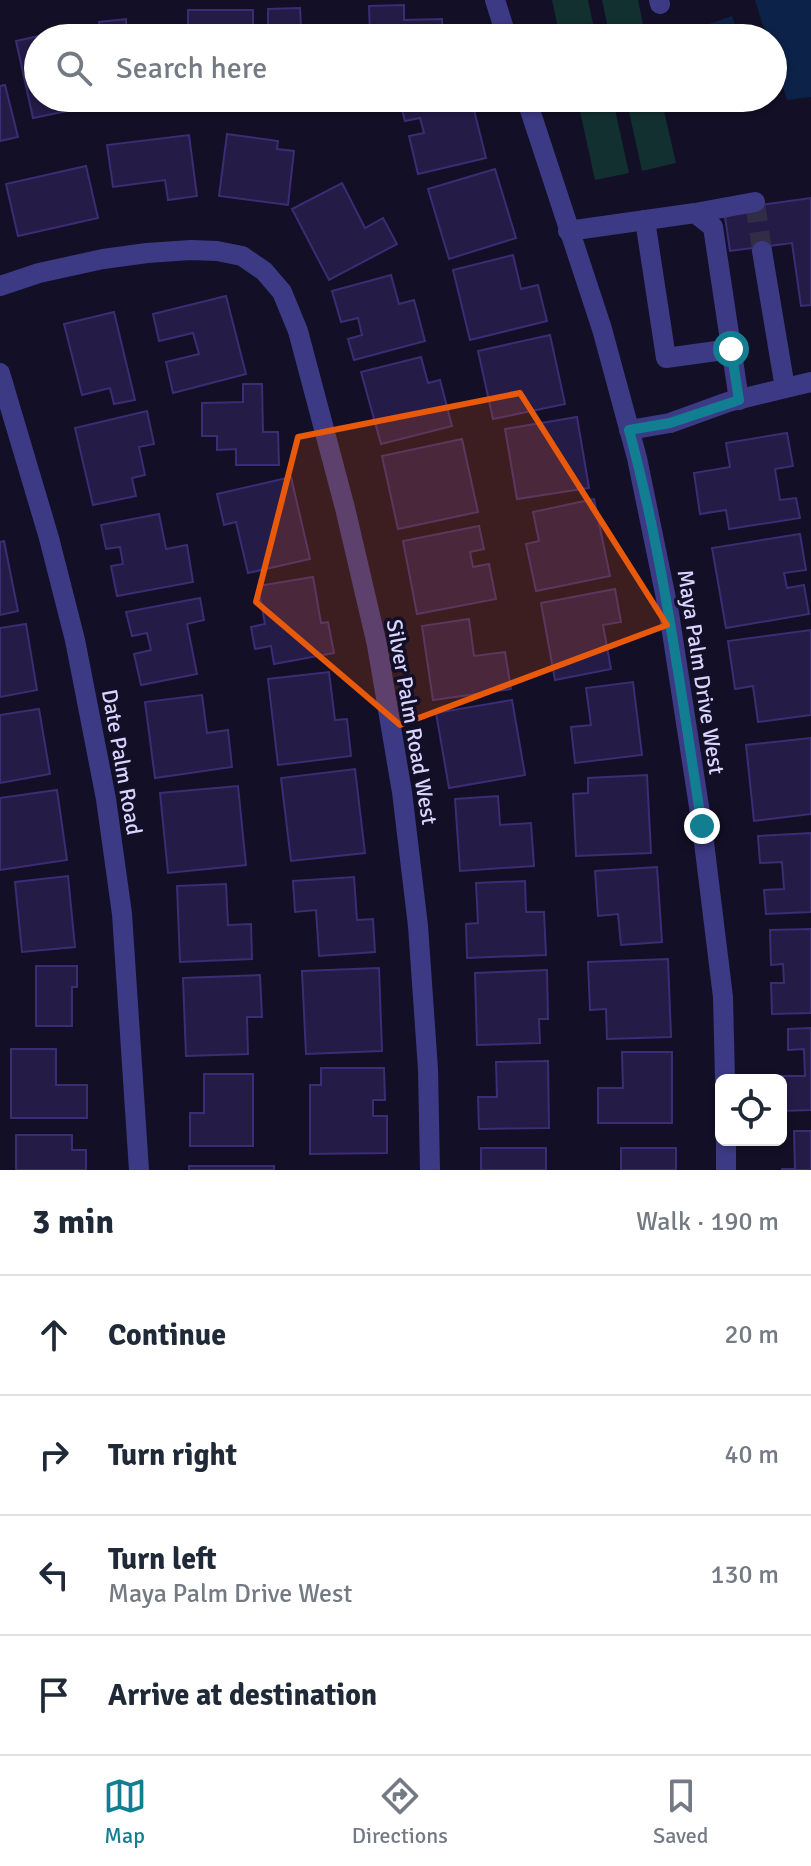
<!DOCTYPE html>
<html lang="en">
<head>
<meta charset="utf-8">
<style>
	body { margin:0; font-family:Signika,sans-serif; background:#f2f2f3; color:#1f2937 }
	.controls { position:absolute; right:24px; bottom:24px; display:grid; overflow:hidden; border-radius:12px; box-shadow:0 2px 6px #0004 }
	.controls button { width:72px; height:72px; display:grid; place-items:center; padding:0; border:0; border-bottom:2px solid #e0e1e3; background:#fff; color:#1f2937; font:40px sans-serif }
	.stop { position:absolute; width:24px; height:24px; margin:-18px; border:6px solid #117e91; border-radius:50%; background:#fff }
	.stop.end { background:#117e91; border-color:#fff; box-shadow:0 2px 8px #0008 }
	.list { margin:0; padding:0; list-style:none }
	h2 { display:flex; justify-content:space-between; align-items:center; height:104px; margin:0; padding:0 32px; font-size:34px }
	h2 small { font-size:26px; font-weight:400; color:#747a83 }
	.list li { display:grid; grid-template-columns:52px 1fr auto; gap:24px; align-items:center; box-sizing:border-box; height:120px; padding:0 32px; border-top:2px solid #e0e1e3 }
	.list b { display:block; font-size:30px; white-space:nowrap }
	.list p { margin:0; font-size:26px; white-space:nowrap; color:#747a83 }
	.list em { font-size:26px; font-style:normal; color:#747a83 }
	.icon { flex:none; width:44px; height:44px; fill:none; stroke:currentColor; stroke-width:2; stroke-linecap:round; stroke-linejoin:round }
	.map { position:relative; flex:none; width:811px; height:1170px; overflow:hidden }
	.search { position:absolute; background:#fff; box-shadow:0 2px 6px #0004; left:24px; right:24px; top:24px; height:88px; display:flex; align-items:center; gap:20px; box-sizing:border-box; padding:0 28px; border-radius:44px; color:#747a83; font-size:30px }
	.sheet { height:584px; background:#fff }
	nav { display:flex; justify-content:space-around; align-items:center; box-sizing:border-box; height:112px; border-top:2px solid #e0e1e3; background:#fff; font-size:22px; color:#747a83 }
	nav a { display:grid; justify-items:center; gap:4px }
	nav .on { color:#117e91 }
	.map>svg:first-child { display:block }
	.green { fill:#12302f }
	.water { fill:#0c2248 }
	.building { fill:#241b47; stroke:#3b2d73; stroke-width:2 }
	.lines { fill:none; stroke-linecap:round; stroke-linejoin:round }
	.minor-tunnel { stroke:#312d47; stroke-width:20; stroke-dasharray:20 10; stroke-linecap:butt }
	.minor { stroke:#3d3a85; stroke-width:20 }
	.route { stroke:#117e91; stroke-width:10 }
	.marked { fill:#e8590c; fill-opacity:0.2; stroke:#e8590c; stroke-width:6; stroke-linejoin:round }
	.labels { text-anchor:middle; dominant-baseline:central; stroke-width:7; stroke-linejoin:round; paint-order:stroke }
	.street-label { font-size:22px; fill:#d9d4ff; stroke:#130f26 }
</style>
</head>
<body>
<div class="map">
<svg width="811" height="1170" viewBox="0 0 811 1170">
	<rect width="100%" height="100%" fill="#130f26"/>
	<!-- green -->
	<g class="green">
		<polygon points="552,0 588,0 596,38 560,38"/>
		<polygon points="602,0 638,0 646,38 610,38"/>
		<polygon points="626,98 661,98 676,163 642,171"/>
		<polygon points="613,100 629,173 595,180 579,107"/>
	</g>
	<!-- water -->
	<g class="water">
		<polygon points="755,0 811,0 811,97 787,100 773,57 773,38 767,38"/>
		<polygon points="732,16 740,38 697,38 694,29"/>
	</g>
	<!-- building -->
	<g class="building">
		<polygon points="404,5 404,20 442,19 443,38 370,38 369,6"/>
		<polygon points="300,8 301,26 337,26 337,38 268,38 268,9"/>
		<rect x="188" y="10" width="65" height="28"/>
		<polygon points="126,19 127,38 171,33 172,38 101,38 99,22"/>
		<polygon points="84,26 87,38 38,38 38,98 100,98 101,104 33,118 16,41"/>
		<polygon points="5,85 18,137 0,141 0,86"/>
		<polygon points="399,98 471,98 486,158 418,174 409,136 424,133 420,118 405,121"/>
		<polygon points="227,134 278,141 277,149 294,151 288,205 219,196"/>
		<polygon points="189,135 197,196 168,200 165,180 113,187 107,145"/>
		<polygon points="86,166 98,218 18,236 6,184"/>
		<polygon points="495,169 516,238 449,259 428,189"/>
		<polygon points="342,183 365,228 383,218 397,244 329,280 292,209"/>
		<polygon points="811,198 811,305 801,306 792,243 730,251 724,210"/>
		<polygon points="513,255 521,289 538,285 547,321 470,340 453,270"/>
		<polygon points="391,275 399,304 414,300 425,341 354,360 348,339 362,335 358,318 341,322 332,291"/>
		<polygon points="226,296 246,374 173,393 166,362 199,354 193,333 159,341 153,314"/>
		<polygon points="114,312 135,400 114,404 110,388 82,395 64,324"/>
		<polygon points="550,335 565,404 493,419 478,351"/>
		<polygon points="421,357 428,383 440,380 452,426 381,444 361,372"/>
		<polygon points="243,384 262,384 263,432 278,432 279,465 236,465 236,449 217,450 217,436 202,436 202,403 243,402"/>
		<polygon points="147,411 154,444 139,447 145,475 132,478 136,496 93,505 75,428"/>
		<polygon points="577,417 589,488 517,499 505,429"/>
		<polygon points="787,433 793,466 775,469 780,500 796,498 800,518 729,529 726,510 700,514 694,473 730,467 726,443"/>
		<polygon points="462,439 478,512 398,529 382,456"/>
		<polygon points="291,477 310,559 248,573 236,522 224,525 217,494"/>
		<polygon points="594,499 610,576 536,591 526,544 539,541 533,512"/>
		<polygon points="159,514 166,549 187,545 193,582 117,596 111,566 123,564 120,547 106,549 101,525"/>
		<polygon points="479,526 484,549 470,552 473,567 489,564 496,599 417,614 403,541"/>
		<polygon points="800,534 806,570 784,573 787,588 804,585 809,614 726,628 712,548"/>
		<polygon points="4,541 18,611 0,615 0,542"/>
		<polygon points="313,577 321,623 328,622 334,653 274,664 271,646 255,649 251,627 265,624 258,586"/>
		<polygon points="615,589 621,622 603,625 611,669 555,680 541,603"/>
		<polygon points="200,598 204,620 187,624 197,674 141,685 134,654 151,650 147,633 132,636 126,612"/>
		<polygon points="469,619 474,656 505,652 511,689 433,700 422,626"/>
		<polygon points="26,624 37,690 0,697 0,628"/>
		<polygon points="811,630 811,715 758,722 753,686 735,689 728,641"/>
		<polygon points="329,672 335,720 347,719 351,756 278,765 268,679"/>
		<polygon points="633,682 642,755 575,763 571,727 591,725 586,688"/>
		<polygon points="202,695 207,733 228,730 232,767 155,778 145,702"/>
		<polygon points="512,700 525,775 449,788 436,713"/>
		<polygon points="39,709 50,774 0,783 0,715"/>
		<polygon points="811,738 811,814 754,821 746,745"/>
		<polygon points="355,769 365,853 291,861 281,778"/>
		<polygon points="647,775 651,853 576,856 573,794 588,793 588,778"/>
		<polygon points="238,786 246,865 168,873 160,793"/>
		<polygon points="57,790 67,860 0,870 0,798"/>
		<polygon points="498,796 500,825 531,823 534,866 460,871 455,799"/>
		<polygon points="811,833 811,912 766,914 764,890 784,889 782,862 760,863 758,836"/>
		<polygon points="657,867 662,942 621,945 618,914 598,916 595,871"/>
		<polygon points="68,876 75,947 22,952 15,882"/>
		<polygon points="354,877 357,920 373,919 375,952 319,956 316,910 295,912 293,881"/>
		<polygon points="525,881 526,912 544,912 546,955 467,958 466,924 478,923 476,883"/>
		<polygon points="226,884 228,925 251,924 252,959 180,962 177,886"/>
		<polygon points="811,929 811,1013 772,1014 771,983 784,983 783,964 771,965 770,930"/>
		<polygon points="668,959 671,1037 607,1039 606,1009 590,1010 588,962"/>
		<polygon points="36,966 77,966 77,987 72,987 72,1026 36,1026"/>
		<polygon points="379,968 382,1051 306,1054 302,971"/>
		<polygon points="547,970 548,1019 539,1019 540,1043 477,1045 475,973"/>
		<polygon points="260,975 262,1017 247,1017 248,1054 186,1056 183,978"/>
		<polygon points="811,1028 811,1110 781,1111 781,1080 777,1080 777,1076 805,1076 804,1049 788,1050 788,1029"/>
		<polygon points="11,1049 56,1049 56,1085 87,1085 87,1118 11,1118"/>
		<polygon points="622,1052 672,1052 672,1123 598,1123 598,1088 623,1088"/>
		<polygon points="548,1061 549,1128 479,1129 478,1097 497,1097 496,1062"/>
		<polygon points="321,1068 384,1068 385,1100 373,1100 373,1116 387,1116 387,1153 310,1154 310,1085 321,1085"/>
		<polygon points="204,1074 253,1074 253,1146 190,1146 190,1113 204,1113"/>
		<polygon points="794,1131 811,1131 811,1170 782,1170 782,1169 795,1169"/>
		<polygon points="16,1135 72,1135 72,1150 86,1150 86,1170 16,1170"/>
		<rect x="481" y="1148" width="65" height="22"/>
		<rect x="621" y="1148" width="55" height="22"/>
		<rect x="189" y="1166" width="85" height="4"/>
	</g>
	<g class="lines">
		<!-- minor-tunnel -->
		<polyline class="minor-tunnel" points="755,202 762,251"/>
		<!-- minor -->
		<g class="minor">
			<polyline points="495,0 507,38"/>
			<polyline points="659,0 660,4"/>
			<polyline points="526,98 602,329 637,458 669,613 702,826 723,997 725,1080"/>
			<polyline points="695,213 755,202"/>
			<polyline points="645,220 666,358 731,349"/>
			<polyline points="568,231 695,213 713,227 739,400"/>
			<polyline points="762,251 785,388"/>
			<polyline points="0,286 39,273 103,259 147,253 191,250 217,251 242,256 264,271 282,292 298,331 345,508 377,645 402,792 418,926 428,1069 430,1170"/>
			<polyline points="0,373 49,538 75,640 106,799 122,914 139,1170"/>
			<polyline points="629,430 670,423 728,402 811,382"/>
			<polyline points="726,1140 726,1170"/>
		</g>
	</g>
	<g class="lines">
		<!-- route -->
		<path class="route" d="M702 826C681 694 664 559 629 430L670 423 739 400 731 349"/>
	</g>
	<!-- marked area -->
	<path class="marked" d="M520 393 667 625 400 725 256 602 298 437Z"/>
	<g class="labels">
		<!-- street labels -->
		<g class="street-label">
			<text transform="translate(701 672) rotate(81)">Maya Palm Drive West</text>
			<text transform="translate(412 722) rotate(80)">Silver Palm Road West</text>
			<text transform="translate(122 762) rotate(80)">Date Palm Road</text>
		</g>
	</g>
</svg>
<div class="controls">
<button><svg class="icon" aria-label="locate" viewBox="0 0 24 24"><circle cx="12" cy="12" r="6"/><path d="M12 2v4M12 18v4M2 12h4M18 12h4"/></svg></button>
</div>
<div class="stop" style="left:731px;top:349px"></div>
<div class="stop end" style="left:702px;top:826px"></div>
<div class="search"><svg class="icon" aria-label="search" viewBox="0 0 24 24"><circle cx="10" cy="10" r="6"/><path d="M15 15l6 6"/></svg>Search here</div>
</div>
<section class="sheet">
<h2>3 min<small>Walk · 190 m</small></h2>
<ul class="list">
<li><svg class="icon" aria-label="ahead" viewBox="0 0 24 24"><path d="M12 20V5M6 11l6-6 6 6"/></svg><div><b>Continue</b></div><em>20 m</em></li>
<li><svg class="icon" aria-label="right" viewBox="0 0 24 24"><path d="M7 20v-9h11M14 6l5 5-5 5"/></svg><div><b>Turn right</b></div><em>40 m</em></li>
<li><svg class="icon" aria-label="left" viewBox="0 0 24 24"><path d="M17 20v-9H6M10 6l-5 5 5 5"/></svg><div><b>Turn left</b><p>Maya Palm Drive West</p></div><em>130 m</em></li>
<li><svg class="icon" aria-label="arrive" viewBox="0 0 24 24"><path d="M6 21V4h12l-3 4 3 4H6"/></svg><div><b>Arrive at destination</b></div></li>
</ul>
</section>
<nav>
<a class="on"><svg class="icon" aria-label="map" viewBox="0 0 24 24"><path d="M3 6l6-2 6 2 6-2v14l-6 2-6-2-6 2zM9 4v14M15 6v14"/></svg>Map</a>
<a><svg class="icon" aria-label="directions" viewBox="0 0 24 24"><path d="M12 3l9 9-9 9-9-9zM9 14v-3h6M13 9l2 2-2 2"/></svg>Directions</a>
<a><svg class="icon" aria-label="saved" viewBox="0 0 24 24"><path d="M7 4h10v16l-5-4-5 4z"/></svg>Saved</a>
</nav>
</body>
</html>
